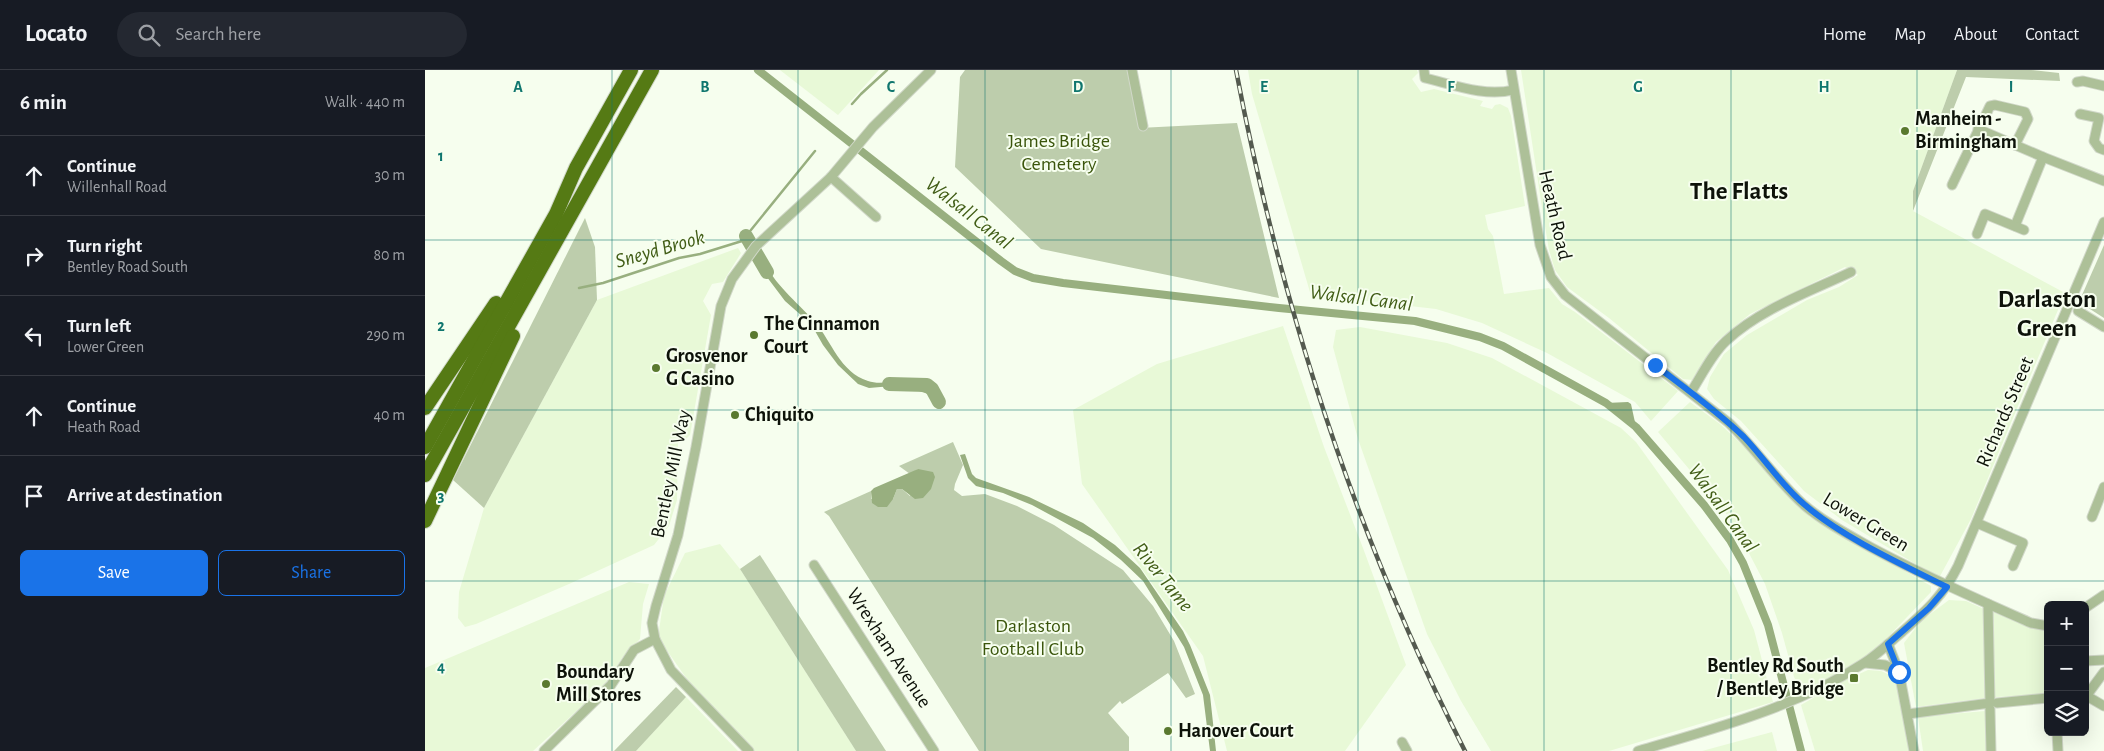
<!DOCTYPE html>
<html lang="en">
<head>
<meta charset="utf-8">
<style>
	body { margin:0; font-family:"Alegreya Sans",sans-serif; background:#242831; color:#f1f3f6 }
	.controls { position:absolute; right:15px; bottom:15px; display:grid; overflow:hidden; border-radius:8px; box-shadow:0 5px 20px #0002 }
	.controls button { width:45px; height:45px; display:grid; place-items:center; padding:0; border:0; border-bottom:1px solid #363941; background:#171b24; color:#f1f3f6; font:25px sans-serif }
	.stop { position:absolute; width:15px; height:15px; margin:-11px; border:4px solid #1a73e8; border-radius:50%; background:#fff }
	.stop.end { background:#1a73e8; border-color:#fff; box-shadow:0 1px 5px #0008 }
	.list { margin:0; padding:0; list-style:none }
	h2 { display:flex; justify-content:space-between; align-items:center; height:65px; margin:0; padding:0 20px; font-size:21px }
	h2 small { font-size:16px; font-weight:400; color:#9ea1a6 }
	.list li { display:grid; grid-template-columns:32px 1fr auto; gap:15px; align-items:center; box-sizing:border-box; height:80px; padding:0 20px; border-top:1px solid #363941 }
	.list b { display:block; font-size:19px; white-space:nowrap }
	.list p { margin:0; font-size:16px; white-space:nowrap; color:#9ea1a6 }
	.list em { font-size:16px; font-style:normal; color:#9ea1a6 }
	.actions { display:flex; gap:10px; padding:15px 20px }
	.actions a { flex:1; padding:11px 0; border:1px solid #1a73e8; border-radius:8px; text-align:center; font-size:18px; color:#1a73e8 }
	.actions .main { background:#1a73e8; color:#fff }
	.icon { flex:none; width:28px; height:28px; fill:none; stroke:currentColor; stroke-width:2; stroke-linecap:round; stroke-linejoin:round }
	.map { position:relative; flex:none; width:1679px; height:681px; overflow:hidden }
	header { display:flex; align-items:center; gap:30px; box-sizing:border-box; height:70px; padding:0 25px; background:#171b24; border-bottom:1px solid #363941 }
	header strong { font-size:24px }
	nav { display:flex; gap:28px; margin-inline-start:auto; font-size:18px }
	.search { width:350px; height:45px; background:#242831; display:flex; align-items:center; gap:12px; box-sizing:border-box; padding:0 18px; border-radius:28px; color:#9ea1a6; font-size:19px }
	main { display:flex }
	aside { flex:1; background:#171b24 }
	.map>svg:first-child { display:block }
	.built { fill:#e8f9d7 }
	.green { fill:#bdcdac }
	.water { fill:#98af7f }
	.lines { fill:none; stroke-linecap:round; stroke-linejoin:round }
	.stream { stroke:#98af7f; stroke-width:2.5 }
	.canal { stroke:#98af7f; stroke-width:8 }
	.river { stroke:#98af7f; stroke-width:14 }
	.minor-casing { stroke:#d1d8c9; stroke-width:11 }
	.highway-casing { stroke:#d1d8c9; stroke-width:16 }
	.minor { stroke:#adc098; stroke-width:9 }
	.highway { stroke:#557a14; stroke-width:14 }
	.rail-casing { stroke:#545a4f; stroke-width:4.5 }
	.rail { stroke:#f6feee; stroke-width:2.5; stroke-dasharray:8; stroke-linecap:butt }
	.route { stroke:#1a73e8; stroke-width:6 }
	.grid { fill:none; stroke:#0f766e; stroke-width:1; stroke-opacity:0.55 }
	.poi-dot { fill:#5a792f; stroke:#f6feee; stroke-width:2 }
	.labels { text-anchor:middle; dominant-baseline:central; stroke-width:4; stroke-linejoin:round; paint-order:stroke }
	.poi-label { font-size:20px; font-weight:bold; fill:#0d1209; stroke:#f6feee; text-anchor:start }
	.park-label { font-size:20px; fill:#3a550b; stroke:#f6feee }
	.street-label { font-size:20px; fill:#0d1209; stroke:#f6feee }
	.water-label { font-size:21px; font-style:italic; fill:#415d16; stroke:#f6feee }
	.district-label { font-size:25px; font-weight:bold; fill:#0d1209; stroke:#f6feee }
	.grid-label { font-size:16px; text-anchor:middle; font-weight:bold; fill:#0f766e; stroke:#f6feee; stroke-width:4; stroke-linejoin:round; paint-order:stroke }
</style>
</head>
<body>
<header>
<strong>Locato</strong>
<div class="search"><svg class="icon" aria-label="search" viewBox="0 0 24 24"><circle cx="10" cy="10" r="6"/><path d="M15 15l6 6"/></svg>Search here</div>
<nav><a>Home</a><a>Map</a><a>About</a><a>Contact</a></nav>
</header>
<main>
<aside>
<h2>6 min<small>Walk · 440 m</small></h2>
<ul class="list">
<li><svg class="icon" aria-label="ahead" viewBox="0 0 24 24"><path d="M12 20V5M6 11l6-6 6 6"/></svg><div><b>Continue</b><p>Willenhall Road</p></div><em>30 m</em></li>
<li><svg class="icon" aria-label="right" viewBox="0 0 24 24"><path d="M7 20v-9h11M14 6l5 5-5 5"/></svg><div><b>Turn right</b><p>Bentley Road South</p></div><em>80 m</em></li>
<li><svg class="icon" aria-label="left" viewBox="0 0 24 24"><path d="M17 20v-9H6M10 6l-5 5 5 5"/></svg><div><b>Turn left</b><p>Lower Green</p></div><em>290 m</em></li>
<li><svg class="icon" aria-label="ahead" viewBox="0 0 24 24"><path d="M12 20V5M6 11l6-6 6 6"/></svg><div><b>Continue</b><p>Heath Road</p></div><em>40 m</em></li>
<li><svg class="icon" aria-label="arrive" viewBox="0 0 24 24"><path d="M6 21V4h12l-3 4 3 4H6"/></svg><div><b>Arrive at destination</b></div></li>
</ul>
<div class="actions"><a class="main">Save</a><a>Share</a></div>
</aside>
<div class="map">
<svg width="1679" height="681" viewBox="0 0 1679 681">
	<rect width="100%" height="100%" fill="#f6feee"/>
	<!-- built -->
	<g class="built">
		<polygon points="355,0 454,0 413,45"/>
		<polygon points="823,0 992,0 993,3 987,9 996,22 1009,19 1058,31 1055,36 1067,39 1070,35 1075,34 1083,38 1086,46 1100,136 1060,145 1063,159 1068,166 1079,224 1124,218 1137,234 1150,242 1253,321 1226,351 1210,332 1122,283 1057,253 1011,239 933,230 887,229 827,24"/>
		<polygon points="1096,0 1532,0 1488,121 1488,141 1640,223 1546,449 1514,508 1417,450 1379,421 1316,351 1289,329 1282,319 1285,307 1299,284 1322,265 1382,230 1414,217 1433,205 1420,197 1325,244 1291,272 1267,310 1258,309 1184,248 1142,217 1130,200 1124,180 1118,144"/>
		<polygon points="313,178 316,183 298,212 287,214 278,231 286,245 265,365 261,369 253,368 252,430 244,456 229,475 144,514 51,554 40,557 33,548 34,522 59,438 172,230"/>
		<polygon points="858,256 899,377 938,478 981,595 920,681 802,681 778,586 657,414 648,340 732,294"/>
		<polygon points="935,257 1022,273 1067,288 1196,358 1211,372 1303,500 1329,560 1348,632 1184,681 1066,681 1036,631 1002,564 933,369 908,277 911,260"/>
		<polygon points="1265,332 1295,354 1327,384 1385,447 1506,516 1506,522 1460,570 1443,585 1378,623 1369,607 1357,563 1340,514 1313,462 1300,442 1233,362"/>
		<polygon points="295,474 315,499 431,681 328,681 262,609 233,568 239,526 260,483"/>
		<polygon points="204,512 224,514 218,534 215,569 197,588 181,614 108,681 0,681 0,598"/>
		<polygon points="1524,530 1541,531 1559,539 1560,628 1491,637 1479,573 1496,551"/>
		<polygon points="1568,542 1599,555 1623,561 1623,625 1570,627"/>
		<polygon points="1443,600 1456,601 1472,608 1485,681 1390,681 1376,635 1414,613"/>
		<polygon points="261,627 312,680 313,681 211,681"/>
		<polygon points="1560,641 1561,681 1498,681 1493,647"/>
		<polygon points="1347,662 1352,681 1277,681"/>
	</g>
	<!-- green -->
	<g class="green">
		<polygon points="540,0 702,0 714,58 812,53 854,228 616,179 530,97 535,7"/>
		<polygon points="1532,0 1606,0 1634,3 1635,11 1541,7 1488,141 1488,121"/>
		<polygon points="160,148 170,177 172,230 59,438 28,410"/>
		<polygon points="1679,175 1679,248 1654,232"/>
		<polygon points="528,372 538,395 530,414 529,420 537,426 560,424 592,436 629,455 698,500 728,536 749,571 770,624 761,628 743,603 697,634 695,631 683,643 704,667 704,681 554,681 404,446 399,442 446,421 446,429 468,429 472,419 477,419 485,426 493,399 485,404 474,396"/>
		<polygon points="335,485 461,681 431,681 315,499"/>
		<polygon points="251,617 261,627 211,681 189,681"/>
	</g>
	<!-- water -->
	<g class="water">
		<path d="M335 184C348 214 369 229 390 252 407 272 415 302 443 311 454 315 469 311 481 310 489 309 499 311 508 313L518 330 514 332 506 325 485 318 467 316 444 318 433 314 413 295 398 275 386 254 360 231 329 190Z"/>
		<polygon points="1203,332 1206,334 1211,357 1181,333"/>
		<polygon points="540,384 547,404 551,408 604,427 658,453 690,475 715,498 758,561 765,575 785,625 791,681 785,681 778,625 759,577 718,511 696,490 668,468 607,435 578,423 551,416 543,408 535,385"/>
		<polygon points="493,399 508,402 510,407 506,419 498,428 490,429 477,419 472,419 468,429 462,437 453,437 447,433 446,421 449,418"/>
	</g>
	<g class="lines">
		<!-- stream -->
		<g class="stream">
			<polyline points="427,34 436,24 462,0"/>
			<polyline points="154,218 178,213 254,188 275,184 317,171 390,81"/>
		</g>
		<!-- canal -->
		<polyline class="canal" points="333,0 576,191 590,201 608,208 638,213 854,238 990,251 1055,267 1078,276 1181,333 1211,357 1279,435 1305,470 1318,493 1343,555 1376,681"/>
		<!-- river -->
		<g class="river">
			<polyline points="321,166 342,202"/>
			<polyline points="464,314 502,315 507,319 514,332"/>
		</g>
		<!-- minor casing -->
		<g class="minor-casing">
			<g id="minor">
				<polyline points="707,0 718,56"/>
				<path d="M999 0 1000 8C1029 15 1060 27 1088 20"/>
				<path d="M1086 0 1115 175 1126 207 1140 225 1304 353C1331 379 1352 411 1379 435 1399 452 1424 465 1447 478 1499 506 1552 529 1606 553L1623 556"/>
				<polyline points="1652,12 1658,11 1679,16"/>
				<polyline points="1655,44 1674,48 1669,71 1674,78 1679,80"/>
				<polyline points="1553,59 1618,87 1679,111"/>
				<polyline points="406,107 451,147"/>
				<polyline points="1527,115 1565,36 1570,35 1600,42 1603,49 1590,75"/>
				<polyline points="1590,156 1618,87"/>
				<polyline points="1552,164 1560,144 1599,160"/>
				<polyline points="1653,241 1679,257"/>
				<path d="M1266 322C1277 305 1286 285 1301 271 1335 239 1384 222 1426 202"/>
				<polyline points="1667,447 1679,417"/>
				<polyline points="1552,453 1598,473 1588,496"/>
				<polyline points="389,495 509,681"/>
				<polyline points="1660,538 1679,525"/>
				<polyline points="1463,574 1474,602 1489,681"/>
				<polyline points="1660,591 1679,590"/>
				<polyline points="1440,593 1460,595 1474,602"/>
				<polyline points="1660,625 1679,636"/>
				<polyline points="1662,625 1679,602"/>
				<polyline points="1572,633 1623,628"/>
				<polyline points="1565,639 1566,681"/>
				<polyline points="1483,644 1565,633 1563,534"/>
				<polyline points="1632,662 1633,681"/>
				<polyline points="977,672 982,681"/>
				<polyline points="119,681 186,615 209,580 230,569"/>
				<polyline points="324,681 246,600 230,569 227,553 231,536 253,465 271,377 296,236 307,209 331,176 406,107 448,57 506,0"/>
				<path d="M1213 681C1291 658 1370 638 1439 593 1453 584 1465 572 1477 562 1502 540 1518 526 1533 496L1679 152"/>
			</g>
		</g>
		<!-- highway casing -->
		<g class="highway-casing">
			<g id="highway">
				<polyline points="0,338 71,233"/>
				<polyline points="0,377 131,144 151,98 206,0"/>
				<polyline points="0,405 227,0"/>
				<polyline points="0,451 88,266"/>
			</g>
		</g>
		<!-- minor -->
		<use href="#minor" class="minor"/>
		<!-- highway -->
		<use href="#highway" class="highway"/>
		<!-- rail casing -->
		<g class="rail-casing">
			<path id="rail" d="M811 0C856 236 931 467 1040 681"/>
		</g>
		<!-- rail -->
		<use href="#rail" class="rail"/>
	</g>
	<g class="lines">
		<!-- route -->
		<path class="route" d="M1230 295C1260 318 1291 340 1319 367 1340 389 1357 416 1380 435 1417 467 1478 495 1522 517L1504 538 1463 574 1474 602"/>
	</g>
	<!-- grid -->
	<path class="grid" d="M187 0V681M373 0V681M560 0V681M746 0V681M933 0V681M1119 0V681M1306 0V681M1492 0V681M0 170H1679M0 340H1679M0 511H1679"/>
	<!-- markers -->
	<g class="poi-dot">
		<circle cx="1480" cy="61" r="5"/>
		<circle cx="329" cy="265" r="5"/>
		<circle cx="231" cy="298" r="5"/>
		<circle cx="310" cy="345" r="5"/>
		<rect x="1424" y="603" width="10" height="10" rx="2.5"/>
		<circle cx="121" cy="614" r="5"/>
		<circle cx="743" cy="661" r="5"/>
	</g>
	<g class="labels">
		<!-- poi labels -->
		<g class="poi-label">
			<text x="1490" y="49">Manheim -<tspan x="1490" dy="23">Birmingham</tspan></text>
			<text x="339" y="254">The Cinnamon<tspan x="339" dy="23">Court</tspan></text>
			<text x="241" y="286">Grosvenor<tspan x="241" dy="23">G Casino</tspan></text>
			<text x="320" y="345">Chiquito</text>
			<text x="1419" y="596" text-anchor="end">Bentley Rd South<tspan x="1419" dy="23">/ Bentley Bridge</tspan></text>
			<text x="131" y="602">Boundary<tspan x="131" dy="23">Mill Stores</tspan></text>
			<text x="753" y="661">Hanover Court</text>
		</g>
		<!-- park labels -->
		<g class="park-label">
			<text x="634" y="71">James Bridge<tspan x="634" dy="23">Cemetery</tspan></text>
			<text x="608" y="556">Darlaston<tspan x="608" dy="23">Football Club</tspan></text>
		</g>
		<!-- street labels -->
		<g class="street-label">
			<text transform="translate(1130 145) rotate(77)">Heath Road</text>
			<text transform="translate(1580 342) rotate(-67)">Richards Street</text>
			<text transform="translate(246 404) rotate(-78)">Bentley Mill Way</text>
			<text transform="translate(1441 452) rotate(31)">Lower Green</text>
			<text transform="translate(464 578) rotate(57)">Wrexham Avenue</text>
		</g>
		<!-- water labels -->
		<g class="water-label">
			<text transform="translate(544 143) rotate(38)">Walsall Canal</text>
			<text transform="translate(235 179) rotate(-16)">Sneyd Brook</text>
			<text transform="translate(936 228) rotate(7)">Walsall Canal</text>
			<text transform="translate(1298 438) rotate(54)">Walsall Canal</text>
			<text transform="translate(738 507) rotate(51)">River Tame</text>
		</g>
		<!-- district labels -->
		<g class="district-label">
			<text x="1314" y="121">The Flatts</text>
			<text x="1622" y="229">Darlaston<tspan x="1622" dy="29">Green</tspan></text>
		</g>
	</g>
	<g class="grid-label">
		<text x="93" y="22">A</text>
		<text x="280" y="22">B</text>
		<text x="466" y="22">C</text>
		<text x="653" y="22">D</text>
		<text x="839" y="22">E</text>
		<text x="1026" y="22">F</text>
		<text x="1213" y="22">G</text>
		<text x="1399" y="22">H</text>
		<text x="1586" y="22">I</text>
		<text x="16" y="91">1</text>
		<text x="16" y="261">2</text>
		<text x="16" y="431">3</text>
		<text x="16" y="602">4</text>
	</g>
</svg>
<div class="controls">
<button>+</button>
<button>−</button>
<button><svg class="icon" aria-label="layers" viewBox="0 0 24 24"><path d="M12 4l9 5-9 5-9-5zM3 14l9 5 9-5"/></svg></button>
</div>
<div class="stop" style="left:1474px;top:602px"></div>
<div class="stop end" style="left:1230px;top:295px"></div>
</div>
</main>
</body>
</html>
